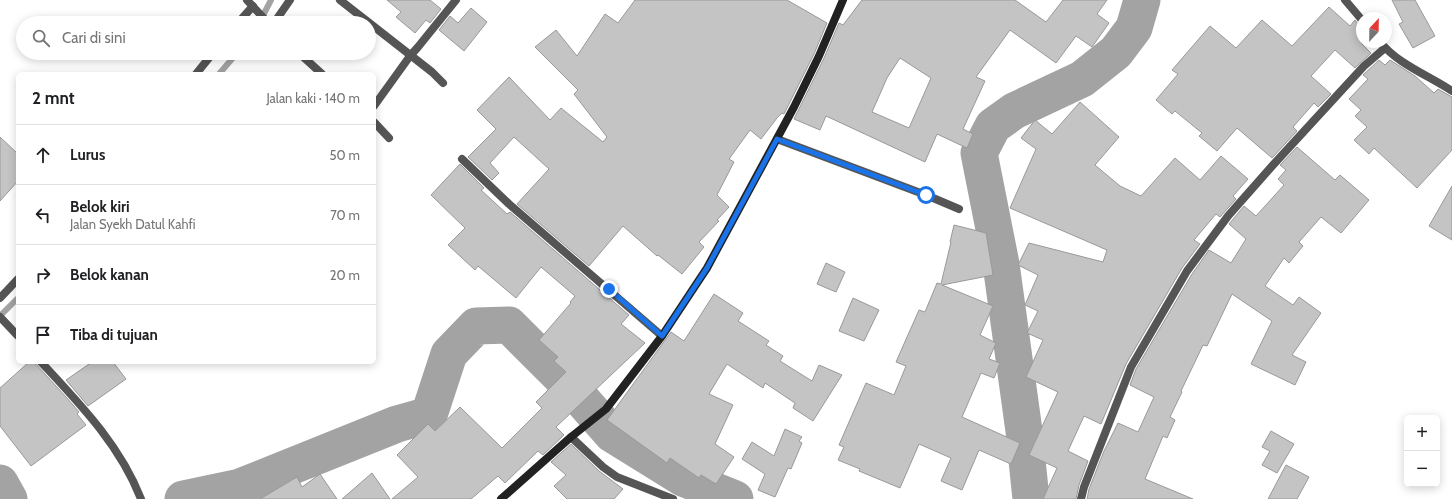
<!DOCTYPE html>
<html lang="id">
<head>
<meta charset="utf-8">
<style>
	body { margin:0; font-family:Cabin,sans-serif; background:#f6f6f6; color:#202124 }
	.controls { position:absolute; right:12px; bottom:12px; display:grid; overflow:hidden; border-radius:6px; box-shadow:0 2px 10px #0003 }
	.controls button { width:36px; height:36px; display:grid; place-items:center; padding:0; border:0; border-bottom:1px solid #e0e0e0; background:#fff; color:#202124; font:20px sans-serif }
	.compass { position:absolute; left:1356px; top:12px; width:36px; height:36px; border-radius:50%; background:#fff; box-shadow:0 2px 10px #0003; rotate:22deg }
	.stop { position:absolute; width:12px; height:12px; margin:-9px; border:3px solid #1a73e8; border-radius:50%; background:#fff }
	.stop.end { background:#1a73e8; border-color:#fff; box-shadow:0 1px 4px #0008 }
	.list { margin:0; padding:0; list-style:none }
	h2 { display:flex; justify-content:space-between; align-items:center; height:52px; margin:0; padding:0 16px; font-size:17px }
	h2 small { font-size:13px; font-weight:400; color:#757577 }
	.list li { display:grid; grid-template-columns:26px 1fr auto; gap:12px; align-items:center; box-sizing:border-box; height:60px; padding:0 16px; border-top:1px solid #e0e0e0 }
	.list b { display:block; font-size:15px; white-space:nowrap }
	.list p { margin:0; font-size:13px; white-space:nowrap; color:#757577 }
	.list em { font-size:13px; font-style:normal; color:#757577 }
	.icon { flex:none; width:22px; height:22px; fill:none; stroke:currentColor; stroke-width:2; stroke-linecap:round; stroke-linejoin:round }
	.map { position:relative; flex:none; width:1452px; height:499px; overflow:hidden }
	.search { position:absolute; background:#fff; box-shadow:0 2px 10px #0003; left:16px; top:16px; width:360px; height:44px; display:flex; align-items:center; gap:10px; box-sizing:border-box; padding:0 14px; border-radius:22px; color:#757577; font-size:15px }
	.panel { position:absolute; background:#fff; box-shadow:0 2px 10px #0003; left:16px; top:72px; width:360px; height:292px; border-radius:6px }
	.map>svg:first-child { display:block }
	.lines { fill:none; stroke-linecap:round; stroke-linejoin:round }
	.stream { stroke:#a3a3a3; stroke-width:6 }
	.river { stroke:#a3a3a3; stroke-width:37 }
	.building { fill:#c4c4c4; stroke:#999; fill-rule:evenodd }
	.street { stroke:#555; stroke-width:8 }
	.secondary { stroke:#222; stroke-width:8 }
	.route { stroke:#1a73e8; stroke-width:5 }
</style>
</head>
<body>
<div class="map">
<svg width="1452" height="499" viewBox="0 0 1452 499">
	<rect width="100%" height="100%" fill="#fff"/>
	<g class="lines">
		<!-- stream -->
		<g class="stream">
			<polyline points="259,23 271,0"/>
			<polyline points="219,74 237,53"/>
			<polyline points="0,316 18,298"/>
		</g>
		<!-- river -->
		<g class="river">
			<polyline points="0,483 9,499"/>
			<polyline points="183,499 240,487 397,424 429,415 449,354 476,326 509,325 568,384 612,434 683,478 735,499"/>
			<polyline points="1031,499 1024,431 1001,264 979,153 993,126 1014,111 1082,79 1116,52 1134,28 1142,0"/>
		</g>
	</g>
	<!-- building -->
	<g class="building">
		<polygon points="387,0 430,0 441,9 430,23 426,20 415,33 396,17 401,12"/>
		<polygon points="635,0 787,0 827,23 814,54 784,114 782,113 777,118 761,139 750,130 729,159 734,162 717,195 729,207 717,220 719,221 699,242 704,247 682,274 658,255 657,256 623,226 589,266 517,204 549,169 514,137 490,163 499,173 492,180 468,157 496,129 477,110 509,77 550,120 561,108 603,142 607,137 574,94 578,90 535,47 556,30 577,56 605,14 618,23"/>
		<path d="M862 0H1015L1046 22 1063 0H1107L1097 14 1109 23 1092 47 1076 36 1056 63 1010 30 976 77 985 81 963 129 973 134 967 148 937 134 925 162 826 116 820 130 794 119 824 58 839 23 843 25ZM900 58 931 78 909 128 872 112 887 78Z"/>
		<polygon points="1392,0 1415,0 1435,36 1413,48 1399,24 1403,22"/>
		<polygon points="1329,7 1350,26 1355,20 1358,24 1362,25 1362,44 1371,53 1355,68 1335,50 1311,76 1331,94 1318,107 1314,103 1293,127 1297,131 1272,158 1237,128 1217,151 1199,136 1202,133 1175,111 1172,114 1156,100 1178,74 1172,70 1210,26 1236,48 1262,20 1292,46"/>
		<polygon points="471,8 487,22 464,51 439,30 450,16 458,23"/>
		<polygon points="1379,60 1385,65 1390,60 1415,76 1434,93 1438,89 1452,97 1452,150 1417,188 1374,148 1369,154 1354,140 1367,127 1355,116 1361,110 1349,99 1368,79 1363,75"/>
		<polygon points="1080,102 1119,137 1095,165 1120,186 1141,196 1175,158 1200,180 1221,156 1248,179 1233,196 1236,199 1220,217 1216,214 1194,240 1200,244 1182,268 1126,364 1101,424 1084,416 1068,451 1088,461 1079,485 1076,499 1043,499 1057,468 1029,455 1058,392 1026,377 1043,340 1027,333 1038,311 1025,305 1038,275 1018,265 1029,243 1103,262 1107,250 1010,208 1036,149 1021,138 1035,120 1052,134"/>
		<polygon points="0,137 18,154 18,181 0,201"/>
		<polygon points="1297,147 1335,180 1340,175 1369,200 1341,233 1321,217 1299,242 1303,246 1289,263 1284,258 1265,286 1293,305 1299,297 1321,313 1292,355 1306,362 1295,385 1251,364 1272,321 1232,294 1207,346 1203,345 1181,391 1182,392 1170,417 1175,420 1167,438 1163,436 1145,479 1193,499 1087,499 1089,489 1104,451 1118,423 1138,432 1154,397 1130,385 1136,369 1192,274 1209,250 1231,263 1246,239 1229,224 1244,206 1256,216 1284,185 1278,179 1286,170 1280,165"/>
		<polygon points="460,164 484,188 481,190 507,214 510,212 629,315 621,324 645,343 556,427 564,435 543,455 538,451 505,483 498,476 471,499 392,499 418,477 397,455 428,424 435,431 460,407 502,448 542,408 536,402 566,372 554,361 558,357 539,340 571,303 570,302 575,296 541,267 516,298 478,266 475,270 448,245 465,228 431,195"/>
		<polygon points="1452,186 1452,240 1429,226"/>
		<polygon points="954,225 986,233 993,275 942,285 993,306 980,335 996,343 989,359 1000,363 994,378 981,373 962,417 1020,443 1011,464 979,450 962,490 941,481 951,458 919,444 900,488 859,471 860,469 838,460 844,447 839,445 866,383 894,395 906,366 896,362 919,310 925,312 937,283 941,284 951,242 950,242"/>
		<polygon points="826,263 845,272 836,292 817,284"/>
		<polygon points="714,294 743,313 738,321 769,341 766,345 783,356 780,361 812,381 819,365 842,375 813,421 793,408 795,403 765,383 763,388 727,364 709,394 733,405 715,444 734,457 716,484 701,475 699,478 670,458 667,463 607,420 671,332 684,341"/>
		<polygon points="853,298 879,310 864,341 839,331"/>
		<polygon points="29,362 34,362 66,397 79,412 77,414 86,425 31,466 0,426 0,388"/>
		<polygon points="92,362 113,362 126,379 88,406 66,380"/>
		<polygon points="785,429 802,437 799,441 802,443 791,469 788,468 775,497 758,490 765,474 742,459 752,442 774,456"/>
		<polygon points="1271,431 1294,444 1277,473 1262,465 1270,451 1262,447"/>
		<polygon points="571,444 599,471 623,489 614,499 567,499 554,486 566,475 551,462"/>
		<polygon points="1286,465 1309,477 1297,499 1268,499"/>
		<polygon points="372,473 390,499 342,499"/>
		<polygon points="320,474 337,499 260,499 297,477 302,487"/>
	</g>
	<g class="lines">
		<!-- street -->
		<g class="street">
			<polyline points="247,0 268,23"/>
			<polyline points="340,0 432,72 443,83"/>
			<polyline points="1345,0 1362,20"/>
			<polyline points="238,23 253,6"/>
			<polyline points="274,23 290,0"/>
			<path d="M1380 42C1399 65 1428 75 1452 91"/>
			<polyline points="299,53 322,74"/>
			<polyline points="196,74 213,53"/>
			<polyline points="374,106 410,56 418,47 456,0"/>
			<polyline points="374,122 389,138"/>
			<polyline points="777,139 926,195 959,209"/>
			<polyline points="462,159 509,204 662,336"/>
			<polyline points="0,298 18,279"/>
			<polyline points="0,317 18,336"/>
			<path d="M41 362C80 404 120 445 141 499"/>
			<polyline points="571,437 603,467 617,477 673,499"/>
			<polyline points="1081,499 1084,487 1131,367 1187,271 1228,216 1273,165 1364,66 1385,48"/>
		</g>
		<!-- secondary -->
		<polyline class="secondary" points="501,499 571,437 606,409 662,336 707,268 794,107 819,56 843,0"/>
	</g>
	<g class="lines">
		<!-- route -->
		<polyline class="route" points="609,289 662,336 707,268 777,139 926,195"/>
	</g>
</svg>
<div class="controls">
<button>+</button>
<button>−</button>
</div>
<svg class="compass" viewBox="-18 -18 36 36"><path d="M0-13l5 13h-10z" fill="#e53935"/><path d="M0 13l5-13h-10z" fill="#757577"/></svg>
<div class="stop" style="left:926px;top:195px"></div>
<div class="stop end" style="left:609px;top:289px"></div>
<div class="search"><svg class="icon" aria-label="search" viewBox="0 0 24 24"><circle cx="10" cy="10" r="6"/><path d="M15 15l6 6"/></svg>Cari di sini</div>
<section class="panel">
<h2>2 mnt<small>Jalan kaki · 140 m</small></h2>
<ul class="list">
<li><svg class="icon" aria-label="ahead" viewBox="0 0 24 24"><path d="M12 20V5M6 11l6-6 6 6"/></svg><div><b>Lurus</b></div><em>50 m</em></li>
<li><svg class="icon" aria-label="left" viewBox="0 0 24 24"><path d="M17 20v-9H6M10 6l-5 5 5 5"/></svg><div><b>Belok kiri</b><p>Jalan Syekh Datul Kahfi</p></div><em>70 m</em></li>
<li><svg class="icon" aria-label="right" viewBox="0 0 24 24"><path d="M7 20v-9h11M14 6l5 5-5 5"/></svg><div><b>Belok kanan</b></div><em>20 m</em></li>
<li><svg class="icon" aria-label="arrive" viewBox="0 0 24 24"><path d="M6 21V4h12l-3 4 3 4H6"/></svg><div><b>Tiba di tujuan</b></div></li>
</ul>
</section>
</div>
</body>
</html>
